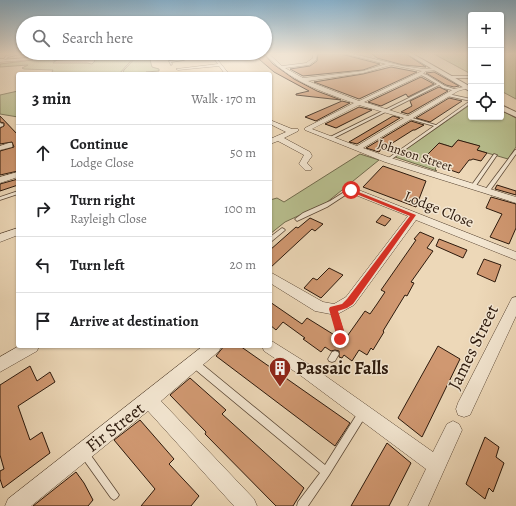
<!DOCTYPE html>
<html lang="en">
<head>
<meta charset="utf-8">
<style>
	body { margin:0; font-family:Alegreya,serif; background:#f6f6f6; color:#202124 }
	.controls { position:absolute; right:12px; top:12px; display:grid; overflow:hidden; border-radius:4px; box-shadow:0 1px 3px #0004 }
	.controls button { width:36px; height:36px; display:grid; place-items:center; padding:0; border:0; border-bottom:1px solid #e0e0e0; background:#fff; color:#202124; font:20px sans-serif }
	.stop { position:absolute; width:12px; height:12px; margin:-9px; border:3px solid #d93025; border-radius:50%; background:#fff }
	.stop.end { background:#d93025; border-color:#fff; box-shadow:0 1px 4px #0008 }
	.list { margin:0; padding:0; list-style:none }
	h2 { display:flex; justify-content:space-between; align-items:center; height:52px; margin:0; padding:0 16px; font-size:17px }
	h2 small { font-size:13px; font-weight:400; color:#757577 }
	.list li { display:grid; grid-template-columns:26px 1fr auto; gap:12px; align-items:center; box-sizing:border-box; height:56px; padding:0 16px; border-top:1px solid #e0e0e0 }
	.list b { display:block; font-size:15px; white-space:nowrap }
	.list p { margin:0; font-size:13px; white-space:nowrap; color:#757577 }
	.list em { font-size:13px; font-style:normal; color:#757577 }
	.icon { flex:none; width:22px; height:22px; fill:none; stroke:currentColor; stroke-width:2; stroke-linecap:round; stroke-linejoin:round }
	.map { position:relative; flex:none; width:516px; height:506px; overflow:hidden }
	.search { position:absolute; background:#fff; box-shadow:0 1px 3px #0004; left:16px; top:16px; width:256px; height:44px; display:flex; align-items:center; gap:10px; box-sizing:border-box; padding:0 14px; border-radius:22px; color:#757577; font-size:15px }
	.panel { position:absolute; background:#fff; box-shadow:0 1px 3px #0004; left:16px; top:72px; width:256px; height:276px; border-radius:4px }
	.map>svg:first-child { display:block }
	.green { fill:#b8bf8f; stroke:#726c4e }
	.building { fill:#d09871; stroke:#2c190c }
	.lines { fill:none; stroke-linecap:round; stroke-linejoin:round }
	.service-casing { stroke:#5c4937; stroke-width:1.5 }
	.minor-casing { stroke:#5c4937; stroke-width:1 }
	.tertiary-casing { stroke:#5c4937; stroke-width:2 }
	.service { fill:#f3e6d1; fill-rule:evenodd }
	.minor { fill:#f3e6d1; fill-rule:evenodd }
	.tertiary { fill:#f3e6d1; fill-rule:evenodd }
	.route { fill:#d93025 }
	.labels { text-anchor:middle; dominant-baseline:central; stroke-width:3; stroke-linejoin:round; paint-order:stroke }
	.far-street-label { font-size:13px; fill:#2c190c; stroke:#f3e6d1 }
	.street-label { font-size:15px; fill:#2c190c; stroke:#f3e6d1 }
	.near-street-label { font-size:18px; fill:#2c190c; stroke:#f3e6d1 }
	.near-poi-label { font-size:18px; font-weight:bold; fill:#2c190c; stroke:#f3e6d1; text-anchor:start }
</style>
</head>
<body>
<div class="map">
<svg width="516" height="506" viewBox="0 0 516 506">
	<rect width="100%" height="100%" fill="#edd8b8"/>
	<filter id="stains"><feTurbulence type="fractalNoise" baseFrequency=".005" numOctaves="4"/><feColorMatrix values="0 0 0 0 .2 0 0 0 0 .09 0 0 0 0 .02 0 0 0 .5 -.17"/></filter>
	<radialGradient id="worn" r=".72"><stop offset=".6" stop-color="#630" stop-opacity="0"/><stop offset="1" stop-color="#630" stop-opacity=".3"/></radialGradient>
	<!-- green -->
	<g class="green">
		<polygon points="97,54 137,54 119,74 51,74 53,70 24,69 22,68 28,65 0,67 0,64 41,59 58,59 53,63 87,63 92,64 95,61 93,58"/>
		<polygon points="139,54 157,55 157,57 153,56 157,57 150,60 152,67 159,69 159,71 146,72 145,74 122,74 124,70"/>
		<polygon points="434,54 471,54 471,74"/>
		<polygon points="501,54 516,54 516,99 501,91"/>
		<polygon points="18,91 18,117 0,114 0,95"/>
		<polygon points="471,104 471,117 501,117 501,110 516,118 516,147 508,159 477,150 479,146 458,140 450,149 449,146 439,143 432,150 450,152 435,169 437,171 395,157"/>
		<polygon points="360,154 379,160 326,203 285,222 270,234 270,200 277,198 284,202"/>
	</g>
	<!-- building -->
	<g class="building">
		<polygon points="253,54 264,54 273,64 294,79 317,91 341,100 296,95 296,94 309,91 274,72"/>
		<polygon points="318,54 341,54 380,64 363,70 303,76 290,69 310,66 317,61"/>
		<polygon points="372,54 406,54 426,67 403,65 377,58"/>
		<polygon points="391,67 417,72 359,99 314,82 363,74"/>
		<polygon points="434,72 459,86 454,87 446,85 426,73"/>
		<polygon points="421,77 434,84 408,97 406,94 381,106 368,102"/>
		<polygon points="439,87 448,91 408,114 401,112 412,106 410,101"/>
		<polygon points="449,98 462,101 430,122 416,118"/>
		<polygon points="342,101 350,103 316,121 305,117"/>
		<polygon points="359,107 372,110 336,128 325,124"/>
		<polygon points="0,116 18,135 18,171 0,175 0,151 14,147 12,142 0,144 0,128 4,126 4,123 0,122"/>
		<polygon points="393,116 400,118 357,144 349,142"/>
		<polygon points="411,121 424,125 415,130 413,130 383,149 381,149 379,152 366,148"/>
		<polygon points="458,140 480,146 477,150 487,153 481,161 473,159 471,160 469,160 459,173 422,160 439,143 452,147"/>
		<polygon points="383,166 426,181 416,207 363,187"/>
		<polygon points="18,179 18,185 0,191 0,184"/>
		<polygon points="497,185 516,191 516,195 495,189"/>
		<polygon points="491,197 516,204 516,228 509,244 490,237 502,214 486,208"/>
		<polygon points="382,215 391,219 385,226 376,222"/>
		<polygon points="310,218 323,224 315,231 312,229 270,268 270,250 296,227 298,228"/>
		<polygon points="420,232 434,238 427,248 433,251 411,282 414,283 407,296 405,295 383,331 384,332 373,350 371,348 367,355 359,350 352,361 344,355 342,358 339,357 339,351 335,350 331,351 325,347 321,352 303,339 305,338 283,322 276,330 270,325 270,302 302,324 307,318 336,336 335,340 337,342 343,342 365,311 370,314 377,304 385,292 381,290 416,240 414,239"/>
		<polygon points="439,239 467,250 463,258 436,246"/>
		<polygon points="484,259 501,265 495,282 477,274"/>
		<polygon points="329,268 343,275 321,298 304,288 313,278 317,280"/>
		<polygon points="224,346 240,346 350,423 335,446 216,356"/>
		<polygon points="438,346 460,359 422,437 398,418"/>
		<polygon points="30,366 37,381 50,372 55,382 18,406 30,440 42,432 50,453 3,488 0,479 0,471 4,469 0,455 0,385"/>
		<polygon points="190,378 226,410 222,414 304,488 293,506 276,506 205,434 206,432 170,395"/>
		<polygon points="140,420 174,459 169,464 199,496 191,506 141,506 155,489 114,440"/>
		<polygon points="485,437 499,447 496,457 504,463 493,492 489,488 485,499 466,484"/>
		<polygon points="387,443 411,463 389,506 351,506"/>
		<polygon points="76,472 84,483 93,500 88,506 33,506"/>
	</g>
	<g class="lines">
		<!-- service casing -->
		<g class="service-casing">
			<g id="service">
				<polygon points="15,54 21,54 8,57 6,59 0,61 0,59 4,59 6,56"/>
				<polygon points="52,54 54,54 55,58 72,57 75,55 77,55 73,59 54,60 53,59"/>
				<polygon points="161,54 163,54 164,57 162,57"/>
				<polygon points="183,59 184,60 171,62 172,64 171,65 169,61"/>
				<polygon points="419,74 420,73 427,75 445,86 457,90 456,91 443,88 439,85 332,139 330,139 330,137 437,84 425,77"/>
				<polygon points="449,76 471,76 471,78 448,78"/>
				<polygon points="448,94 471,99 471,101 447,96"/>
				<polygon points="470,101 471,101 471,103 389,161 387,161 387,159 434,126 409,119 409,117 436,125"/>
				<polygon points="515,150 516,150 516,154 489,192 485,192 485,190"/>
				<polygon points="494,154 497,155 475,187 471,187 471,186"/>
				<polygon points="349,189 351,189 353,190 327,207 297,221 295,219 303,213 330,201"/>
				<polygon points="18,191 18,194 0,200 0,197"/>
				<polygon points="282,228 284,229 285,230 284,231 272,241 270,242 270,237"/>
				<polygon points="333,306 335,307 336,309 344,334 342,341 340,342 338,341 336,339 338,334 330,309 331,307"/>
				<polygon points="335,351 338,352 339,354 335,361 332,362 329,361 328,359 332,352"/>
				<polygon points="194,359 197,360 325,465 359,411 362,410 365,411 366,414 365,417 329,475 308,506 297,506 298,502 320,473 191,366 190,363 191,360"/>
				<polygon points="84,448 87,450 117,492 119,495 117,498 114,500 111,498 81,456 79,453 81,450"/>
			</g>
		</g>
		<!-- minor casing -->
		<g class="minor-casing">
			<g id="minor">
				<polygon points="206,54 214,55 159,59 157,58"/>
				<path d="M265 54H269L282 66 306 63 313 58V54H317L316 60 309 65 285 68 303 78 363 71 386 64 346 54H354L403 66 424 69 438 68V70L426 71 422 75 364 102 408 116 454 89 468 86V88L458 91 363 148 391 158 516 197V203L385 162 305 130V128L354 103C322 92 288 80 265 54ZM391 65 422 71 359 101 308 81 363 73ZM359 105 404 118 357 146 312 129Z"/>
				<polygon points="55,56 54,58 0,62 0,60"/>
				<polygon points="217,59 229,74 225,74 219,66 178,70 176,69 218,64 215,60"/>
				<polygon points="270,120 292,129 298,129 298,131 284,138 310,152 312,156 307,163 312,168 311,170 305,170 299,164 304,155 278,141 270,144 270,139 286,132 270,124"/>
				<polygon points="0,123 3,124 3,126 0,127"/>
				<polygon points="9,143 12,143 12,147 0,150 0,146"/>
				<polygon points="18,172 18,177 0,183 0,177"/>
				<polygon points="351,187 516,252 516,260 416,220 354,305 336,315 315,311 270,283 270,272 323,302 334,304 346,297 408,216 348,192 347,190 348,188"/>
				<polygon points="18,228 18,235 0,242 0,234"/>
				<polygon points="516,297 516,316 470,415 464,417 458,415 456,409 458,403 512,298"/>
				<polygon points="270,340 310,365 433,452 447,424 453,421 459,424 462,430 428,506 408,506 426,469 300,375 264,351 262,346 270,346"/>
				<polygon points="19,346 39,346 37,351 0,372 0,357"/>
				<polygon points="203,346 221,346 219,351 161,401 254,499 257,506 234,506 148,411 31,506 5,506 8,499"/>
			</g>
		</g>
		<!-- tertiary casing -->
		<g class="tertiary-casing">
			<g id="tertiary">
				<polygon points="407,54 413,54 471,87 471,92"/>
				<polygon points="501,105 516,112 516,117 501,110"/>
			</g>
		</g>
		<!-- service -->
		<use href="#service" class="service"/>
		<!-- minor -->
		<use href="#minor" class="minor"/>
		<!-- tertiary -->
		<use href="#tertiary" class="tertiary"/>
	</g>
	<!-- sky -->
	<linearGradient id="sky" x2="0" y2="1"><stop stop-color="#89b6d4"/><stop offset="0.43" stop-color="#f7eddf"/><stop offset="1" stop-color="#f7eddf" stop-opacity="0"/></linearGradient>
	<rect width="516" height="125" fill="url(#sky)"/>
	<!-- route -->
	<polygon class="route" points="351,189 416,215 353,304 347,308 338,311 345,334 343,342 340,343 336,339 336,334 329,309 330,307 342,304 347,299 410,216 349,191 348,190"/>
	<!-- icons -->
	<defs>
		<g id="building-pin" transform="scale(1.15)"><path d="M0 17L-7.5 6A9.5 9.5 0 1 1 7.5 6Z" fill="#8f2418" stroke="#f3e6d1"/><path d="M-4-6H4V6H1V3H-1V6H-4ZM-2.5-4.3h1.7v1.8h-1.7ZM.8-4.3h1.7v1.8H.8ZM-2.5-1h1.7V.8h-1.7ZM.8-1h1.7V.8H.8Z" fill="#fff"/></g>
	</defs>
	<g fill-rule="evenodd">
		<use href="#building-pin" x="280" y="368"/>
	</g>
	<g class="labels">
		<!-- far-street labels -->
		<g class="far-street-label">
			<text transform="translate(415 155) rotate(18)">Johnson Street</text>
		</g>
		<!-- street labels -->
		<g class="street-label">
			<text transform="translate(439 209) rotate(22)">Lodge Close</text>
		</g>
		<!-- near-street labels -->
		<g class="near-street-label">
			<text transform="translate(473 347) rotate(-64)">James Street</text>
			<text transform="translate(115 427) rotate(-38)">Fir Street</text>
		</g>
		<!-- near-poi labels -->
		<g class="near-poi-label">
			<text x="296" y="368">Passaic Falls</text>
		</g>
	</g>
	<rect width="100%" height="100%" filter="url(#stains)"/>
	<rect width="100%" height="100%" fill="url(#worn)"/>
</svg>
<div class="controls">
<button>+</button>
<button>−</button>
<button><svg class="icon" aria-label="locate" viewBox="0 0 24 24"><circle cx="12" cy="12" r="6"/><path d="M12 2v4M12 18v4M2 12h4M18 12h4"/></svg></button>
</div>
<div class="stop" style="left:351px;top:190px"></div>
<div class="stop end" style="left:340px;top:339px"></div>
<div class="search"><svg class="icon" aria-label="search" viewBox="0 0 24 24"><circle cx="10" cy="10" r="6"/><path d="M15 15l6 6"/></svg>Search here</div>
<section class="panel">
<h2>3 min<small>Walk · 170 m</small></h2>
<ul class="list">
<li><svg class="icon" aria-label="ahead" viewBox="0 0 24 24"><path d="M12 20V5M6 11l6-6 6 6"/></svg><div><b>Continue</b><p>Lodge Close</p></div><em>50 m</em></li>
<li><svg class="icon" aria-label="right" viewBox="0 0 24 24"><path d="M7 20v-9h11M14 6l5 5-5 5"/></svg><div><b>Turn right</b><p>Rayleigh Close</p></div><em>100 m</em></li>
<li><svg class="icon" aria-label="left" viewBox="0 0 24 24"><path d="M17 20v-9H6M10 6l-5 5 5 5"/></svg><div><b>Turn left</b></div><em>20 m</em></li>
<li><svg class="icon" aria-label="arrive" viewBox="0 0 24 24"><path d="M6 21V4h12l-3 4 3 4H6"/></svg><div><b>Arrive at destination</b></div></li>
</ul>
</section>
</div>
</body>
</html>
